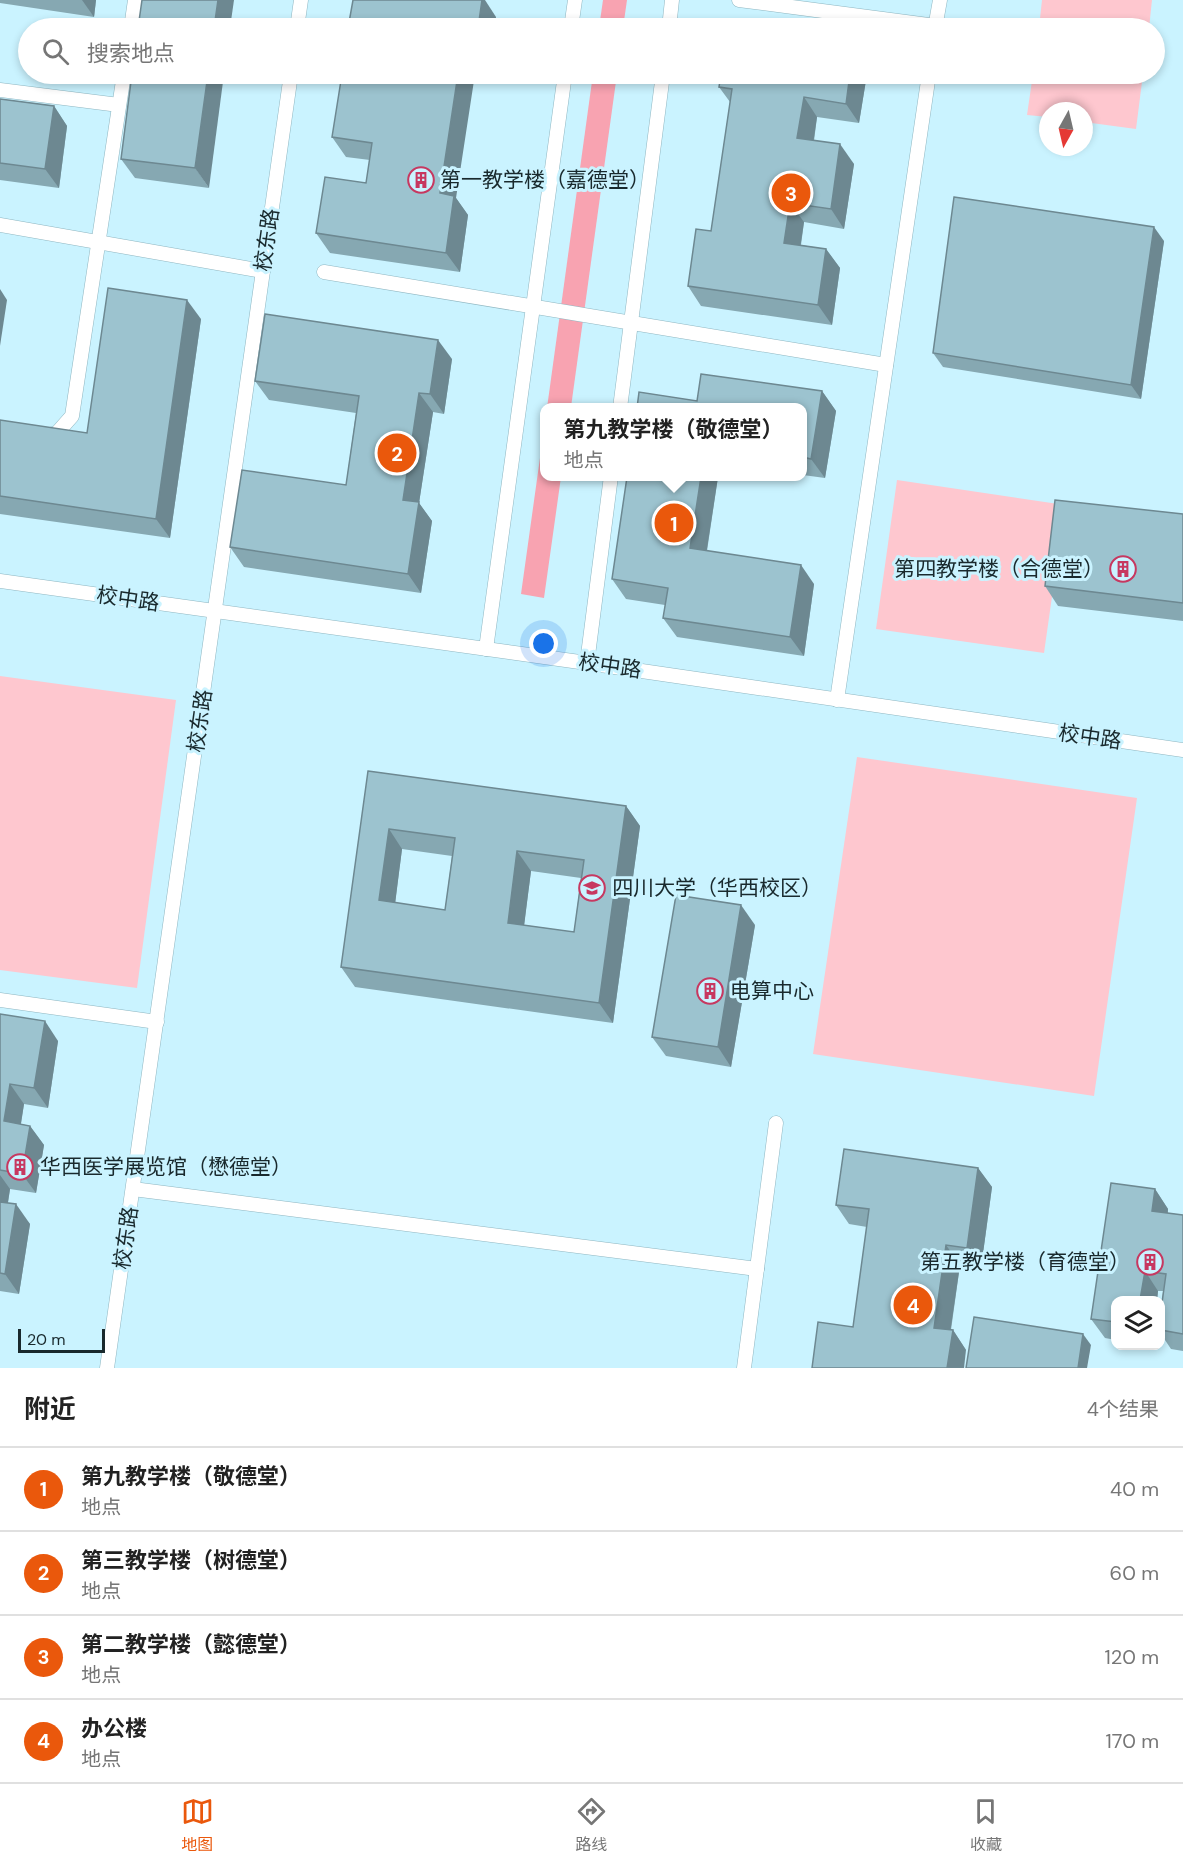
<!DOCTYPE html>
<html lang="zh">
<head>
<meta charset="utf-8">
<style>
	body { margin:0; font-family:"DM Sans","Noto Sans SC",sans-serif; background:#f2f2f2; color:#222 }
	.controls { position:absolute; right:18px; bottom:18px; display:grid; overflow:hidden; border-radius:12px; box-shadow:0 3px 9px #0003 }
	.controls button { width:54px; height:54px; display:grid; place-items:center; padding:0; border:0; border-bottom:2px solid #e0e0e0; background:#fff; color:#222; font:30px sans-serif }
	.compass { position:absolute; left:1039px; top:102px; width:54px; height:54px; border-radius:50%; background:#fff; box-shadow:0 3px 9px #0003; rotate:188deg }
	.scale { position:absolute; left:18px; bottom:15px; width:87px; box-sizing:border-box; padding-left:6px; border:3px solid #19292d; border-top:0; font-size:16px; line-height:21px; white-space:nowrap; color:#19292d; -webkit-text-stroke:4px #caf3ff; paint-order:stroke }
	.you { position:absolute; left:544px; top:644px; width:21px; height:21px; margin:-15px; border:4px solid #fff; border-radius:50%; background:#1a73e8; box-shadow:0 0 0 9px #1a73e833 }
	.badge { display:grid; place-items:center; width:39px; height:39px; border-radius:50%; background:#ea580c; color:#fff; font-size:20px; font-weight:700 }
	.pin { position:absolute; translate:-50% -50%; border:3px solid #fff; box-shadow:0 2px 6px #0006 }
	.popup { position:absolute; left:540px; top:403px; width:267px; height:78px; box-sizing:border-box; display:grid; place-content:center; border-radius:12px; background:#fff; filter:drop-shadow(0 2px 4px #0005); font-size:20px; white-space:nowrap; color:#767676 }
	.popup b { font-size:22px; color:#222 }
	.popup::after { content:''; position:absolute; left:50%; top:100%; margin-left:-12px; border:12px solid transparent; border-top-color:#fff }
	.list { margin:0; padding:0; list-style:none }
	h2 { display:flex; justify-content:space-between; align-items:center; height:78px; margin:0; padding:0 24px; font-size:26px }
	h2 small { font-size:20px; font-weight:400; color:#767676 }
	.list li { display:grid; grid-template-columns:39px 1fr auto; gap:18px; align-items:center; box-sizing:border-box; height:84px; padding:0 24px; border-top:2px solid #e0e0e0 }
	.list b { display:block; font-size:22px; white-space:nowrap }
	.list p { margin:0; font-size:20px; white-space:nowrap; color:#767676 }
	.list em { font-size:20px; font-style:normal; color:#767676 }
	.icon { flex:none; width:33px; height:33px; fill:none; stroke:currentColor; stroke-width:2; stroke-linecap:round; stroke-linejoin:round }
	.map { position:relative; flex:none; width:1183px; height:1368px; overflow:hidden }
	.search { position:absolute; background:#fff; box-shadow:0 3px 9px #0003; left:18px; right:18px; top:18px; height:66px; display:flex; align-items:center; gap:15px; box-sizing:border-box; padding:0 21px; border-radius:33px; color:#767676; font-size:22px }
	.sheet { height:414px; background:#fff }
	nav { display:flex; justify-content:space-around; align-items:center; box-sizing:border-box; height:84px; border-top:2px solid #e0e0e0; background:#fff; font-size:16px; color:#767676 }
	nav a { display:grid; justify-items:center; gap:3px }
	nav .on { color:#ea580c }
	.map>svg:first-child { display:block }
	.pitch { fill:#fec7cf }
	.water { fill:#f8a3b1 }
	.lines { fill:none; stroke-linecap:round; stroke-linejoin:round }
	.service-casing { stroke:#8fb6c1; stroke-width:15 }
	.service { stroke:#fff; stroke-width:14 }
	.wall { fill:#86a8b2; fill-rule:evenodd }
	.shaded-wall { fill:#6d8891 }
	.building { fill:#9cc3cf; stroke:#6d8891; stroke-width:1.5; fill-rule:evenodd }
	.labels { text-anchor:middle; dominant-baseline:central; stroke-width:6; stroke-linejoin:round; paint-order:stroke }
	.poi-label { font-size:21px; fill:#19292d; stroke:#caf3ff; text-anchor:start }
	.street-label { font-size:21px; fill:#19292d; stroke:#caf3ff }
</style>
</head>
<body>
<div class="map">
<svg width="1183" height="1368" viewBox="0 0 1183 1368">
	<rect width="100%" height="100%" fill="#caf3ff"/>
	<!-- pitch -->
	<g class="pitch">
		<polygon points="1042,0 1152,0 1149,28 1039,28"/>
		<polygon points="1033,74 1143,74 1136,129 1084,122 1084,111 1048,111 1048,117 1027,115"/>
		<polygon points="897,480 1065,505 1044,653 876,629"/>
		<polygon points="0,676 176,700 137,988 0,970"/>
		<polygon points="857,757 1137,798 1094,1096 813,1054"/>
	</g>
	<!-- water -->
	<g class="water">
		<polygon points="603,0 627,0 623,28 599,28"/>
		<polygon points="593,74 617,74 571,407 547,408"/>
		<polygon points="545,422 545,476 561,477 544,598 521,594"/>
	</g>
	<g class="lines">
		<!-- service casing -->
		<g class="service-casing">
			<g id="service">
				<polyline points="739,0 936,26"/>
				<polyline points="131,28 135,0"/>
				<polyline points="297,28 301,0"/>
				<polyline points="571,28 575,0"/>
				<polyline points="669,28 672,0"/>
				<polyline points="935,28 940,0"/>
				<polyline points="0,90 119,105"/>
				<polyline points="0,225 263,271"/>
				<polyline points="324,272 886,365"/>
				<polyline points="620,408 663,74"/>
				<polyline points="44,436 57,433 72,416 124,74"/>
				<polyline points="0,581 587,663 1183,750"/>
				<polyline points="486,649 565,74"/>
				<polyline points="587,663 611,476"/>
				<polyline points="837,700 929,74"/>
				<polyline points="0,1000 157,1022"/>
				<polyline points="133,1189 757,1269"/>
				<polyline points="107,1368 291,74"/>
				<polyline points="744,1368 776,1123"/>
			</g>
		</g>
		<!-- service -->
		<use href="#service" class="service"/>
	</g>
	<!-- wall -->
	<g class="wall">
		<polygon points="0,0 96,0 94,17 0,3"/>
		<polygon points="132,74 209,188 135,178 121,159"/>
		<polygon points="721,74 867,74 859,123 817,117 814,141 854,164 844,229 804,222 801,245 826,249 840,268 832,325 701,306 688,286 711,231 730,102 719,87"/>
		<polygon points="384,79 456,198 468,215 460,272 330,253 316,233 366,183 370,160 346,157 332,137"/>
		<polygon points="0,99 54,106 67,126 59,188 0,180"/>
		<polygon points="1164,241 1141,399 943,367 933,353"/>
		<polygon points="201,319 170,538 0,514 0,420 87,433"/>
		<polygon points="452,359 444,414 433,412 419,503 432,521 421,593 244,567 230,547 346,485 356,413 269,400 255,381"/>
		<polygon points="701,374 822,391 836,411 825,478 803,475 803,408 637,408 639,392 697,401"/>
		<polygon points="627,477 718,477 707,551 814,584 804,656 677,637 663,618 665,605 626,599 612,579"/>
		<polygon points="1183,514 1183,621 1058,606 1045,586"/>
		<path d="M368 771 626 806 640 826 613 1023 355 987 341 967ZM402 849 452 856 445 910 395 903ZM531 871 581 878 574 932 524 925Z"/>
		<polygon points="755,925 731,1067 666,1056 652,1037"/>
		<polygon points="0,1014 58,1041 48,1108 24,1104 21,1124 30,1126 44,1145 36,1193 10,1189 8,1203 30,1224 19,1294 0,1291"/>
		<polygon points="978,1168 992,1187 981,1268 960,1265 951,1330 953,1330 966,1350 853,1327 867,1227 849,1224 836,1205"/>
		<polygon points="1155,1189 1168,1209 1168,1213 1183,1215 1183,1351 1171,1349 1161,1334 1161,1310 1163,1291 1158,1291 1157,1300 1116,1300 1116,1340 1105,1338 1091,1319"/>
	</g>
	<!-- shaded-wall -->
	<g class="shaded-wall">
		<polygon points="82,0 96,0 94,17"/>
		<polygon points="218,0 234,0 230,28 214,28"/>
		<polygon points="482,0 485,0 496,17 495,28 478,28"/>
		<polygon points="208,74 224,74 209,188 195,168"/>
		<polygon points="458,74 475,74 456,198 468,215 460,272 446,253 440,193"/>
		<polygon points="850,74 867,74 859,123 846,104"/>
		<polygon points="804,97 817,117 811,158 797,138"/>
		<polygon points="54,106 67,126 59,188 45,169"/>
		<polygon points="840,144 854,164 844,229 831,209"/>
		<polygon points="790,203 804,222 798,262 784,243"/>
		<polygon points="1154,227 1164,241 1141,399 1131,385"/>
		<polygon points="826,249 840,268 832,325 818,305"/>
		<polygon points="0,289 7,300 0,346"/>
		<polygon points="187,300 201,319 170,538 156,519"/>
		<polygon points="438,340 452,359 444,414 430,394"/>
		<polygon points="822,391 836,411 825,478 811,459"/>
		<polygon points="419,393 433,412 419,503 432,521 421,593 408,574 403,500"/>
		<polygon points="701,477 718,477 704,568 690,548"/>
		<polygon points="801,565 814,584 804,656 790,637"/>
		<polygon points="626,806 640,826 613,1023 599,1003"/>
		<polygon points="389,829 402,849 393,920 379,900"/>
		<polygon points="517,851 531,871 522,942 508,923"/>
		<polygon points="741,905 755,925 731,1067 718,1047"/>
		<polygon points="45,1021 58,1041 48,1108 34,1088"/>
		<polygon points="10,1084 24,1104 18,1141 4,1121"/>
		<polygon points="30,1126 44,1145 36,1193 22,1174"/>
		<polygon points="978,1168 992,1187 981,1268 967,1248"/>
		<polygon points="0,1175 10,1189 5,1220 0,1212"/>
		<polygon points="1155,1189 1168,1209 1165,1231 1152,1211"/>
		<polygon points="16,1204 30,1224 19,1294 5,1274"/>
		<polygon points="946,1245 960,1265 948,1347 934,1328"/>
		<polygon points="1145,1271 1158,1291 1157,1300 1140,1300"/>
		<polygon points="953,1330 966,1350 964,1368 947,1368"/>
		<polygon points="1083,1334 1091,1345 1087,1368 1078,1368"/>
	</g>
	<!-- building -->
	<g class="building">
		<polygon points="142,0 218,0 214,28 138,28"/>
		<polygon points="353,0 482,0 478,28 348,28"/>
		<polygon points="132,74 208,74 195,168 121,159"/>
		<polygon points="342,74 384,79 385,74 458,74 440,193 454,196 446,253 316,233 325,177 366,183 372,143 332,137"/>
		<polygon points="721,74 850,74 846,104 804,97 797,138 840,144 831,209 790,203 784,243 826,249 818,305 688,286 696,229 711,231 732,89 719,87"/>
		<polygon points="0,99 54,106 45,169 0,163"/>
		<polygon points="954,197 1154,227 1131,385 933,353"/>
		<polygon points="108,288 187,300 156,519 0,496 0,420 87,433"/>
		<polygon points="265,314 438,340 430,394 419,393 403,500 419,502 408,574 230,547 242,470 346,485 359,396 255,381"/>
		<polygon points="701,374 822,391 811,459 803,457 803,408 637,408 639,392 697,401"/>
		<polygon points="627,477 701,477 690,548 801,565 790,637 663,618 668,588 612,579"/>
		<polygon points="1055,500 1183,514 1183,603 1045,586"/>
		<path d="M368 771 626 806 599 1003 341 967ZM389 829 455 838 445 910 379 900ZM517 851 584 860 574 932 508 923Z"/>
		<polygon points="676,895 741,905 718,1047 652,1037"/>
		<polygon points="0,1014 45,1021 34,1088 10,1084 4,1121 30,1126 22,1174 0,1170"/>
		<polygon points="844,1149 978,1168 967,1248 946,1245 934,1328 953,1330 947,1368 812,1368 818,1322 853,1327 869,1209 836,1205"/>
		<polygon points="1111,1183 1155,1189 1152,1211 1183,1215 1183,1334 1161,1330 1161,1310 1166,1274 1145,1271 1140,1300 1116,1300 1116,1322 1091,1319"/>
		<polygon points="0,1202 16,1204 5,1274 0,1273"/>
		<polygon points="974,1317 1083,1334 1078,1368 966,1368"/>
	</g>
	<!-- icons -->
	<defs>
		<g id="building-ring" transform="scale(1.35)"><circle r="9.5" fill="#caf3ff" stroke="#c73860" stroke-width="1.5"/><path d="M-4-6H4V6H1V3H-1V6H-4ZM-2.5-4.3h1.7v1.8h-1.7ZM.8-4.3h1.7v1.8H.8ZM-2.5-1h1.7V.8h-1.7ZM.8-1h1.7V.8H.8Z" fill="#c73860"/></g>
		<g id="university-ring" transform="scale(1.35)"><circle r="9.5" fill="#caf3ff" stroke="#c73860" stroke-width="1.5"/><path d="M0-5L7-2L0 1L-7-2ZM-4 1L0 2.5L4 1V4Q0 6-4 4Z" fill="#c73860"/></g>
	</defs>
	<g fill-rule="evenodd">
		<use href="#building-ring" x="421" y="180"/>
		<use href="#building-ring" x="1123" y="569"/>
		<use href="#university-ring" x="592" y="888"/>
		<use href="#building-ring" x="710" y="991"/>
		<use href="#building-ring" x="20" y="1167"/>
		<use href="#building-ring" x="1150" y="1262"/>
	</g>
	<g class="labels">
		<!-- poi labels -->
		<g class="poi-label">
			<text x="440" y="180">第一教学楼（嘉德堂）</text>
			<text x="1104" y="569" text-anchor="end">第四教学楼（合德堂）</text>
			<text x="612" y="888">四川大学（华西校区）</text>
			<text x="730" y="991">电算中心</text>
			<text x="40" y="1167">华西医学展览馆（懋德堂）</text>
			<text x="1130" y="1262" text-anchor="end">第五教学楼（育德堂）</text>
		</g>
		<!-- street labels -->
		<g class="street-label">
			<text transform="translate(267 240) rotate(-82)">校东路</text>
			<text transform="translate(128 599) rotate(8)">校中路</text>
			<text transform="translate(610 666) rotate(8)">校中路</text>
			<text transform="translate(200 721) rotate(-82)">校东路</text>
			<text transform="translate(1090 737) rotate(8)">校中路</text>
			<text transform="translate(126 1238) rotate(-82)">校东路</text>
		</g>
	</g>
</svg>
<div class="controls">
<button><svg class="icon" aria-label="layers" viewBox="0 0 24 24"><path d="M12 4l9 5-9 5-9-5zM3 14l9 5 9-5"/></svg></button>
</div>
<svg class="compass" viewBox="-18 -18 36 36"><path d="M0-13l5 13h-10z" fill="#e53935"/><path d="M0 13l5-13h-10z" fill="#767676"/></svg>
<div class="scale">20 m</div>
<div class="you"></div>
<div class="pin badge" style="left:674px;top:523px">1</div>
<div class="popup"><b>第九教学楼（敬德堂）</b>地点</div>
<div class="pin badge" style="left:397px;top:453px">2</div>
<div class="pin badge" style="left:791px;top:193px">3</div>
<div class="pin badge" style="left:913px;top:1305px">4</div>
<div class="search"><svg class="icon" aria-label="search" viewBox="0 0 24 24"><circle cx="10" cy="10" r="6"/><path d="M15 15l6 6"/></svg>搜索地点</div>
</div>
<section class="sheet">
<h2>附近<small>4个结果</small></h2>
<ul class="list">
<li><span class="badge">1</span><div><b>第九教学楼（敬德堂）</b><p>地点</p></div><em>40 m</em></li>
<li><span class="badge">2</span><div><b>第三教学楼（树德堂）</b><p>地点</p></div><em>60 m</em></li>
<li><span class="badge">3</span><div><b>第二教学楼（懿德堂）</b><p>地点</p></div><em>120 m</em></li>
<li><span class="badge">4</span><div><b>办公楼</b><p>地点</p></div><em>170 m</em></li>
</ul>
</section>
<nav>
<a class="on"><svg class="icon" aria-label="map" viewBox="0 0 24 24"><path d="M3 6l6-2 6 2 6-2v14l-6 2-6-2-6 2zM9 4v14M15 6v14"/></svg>地图</a>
<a><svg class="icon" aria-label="directions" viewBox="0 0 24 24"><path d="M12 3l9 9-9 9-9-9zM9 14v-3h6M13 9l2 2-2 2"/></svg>路线</a>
<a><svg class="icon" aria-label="saved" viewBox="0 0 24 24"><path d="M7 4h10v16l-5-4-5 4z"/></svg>收藏</a>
</nav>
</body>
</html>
